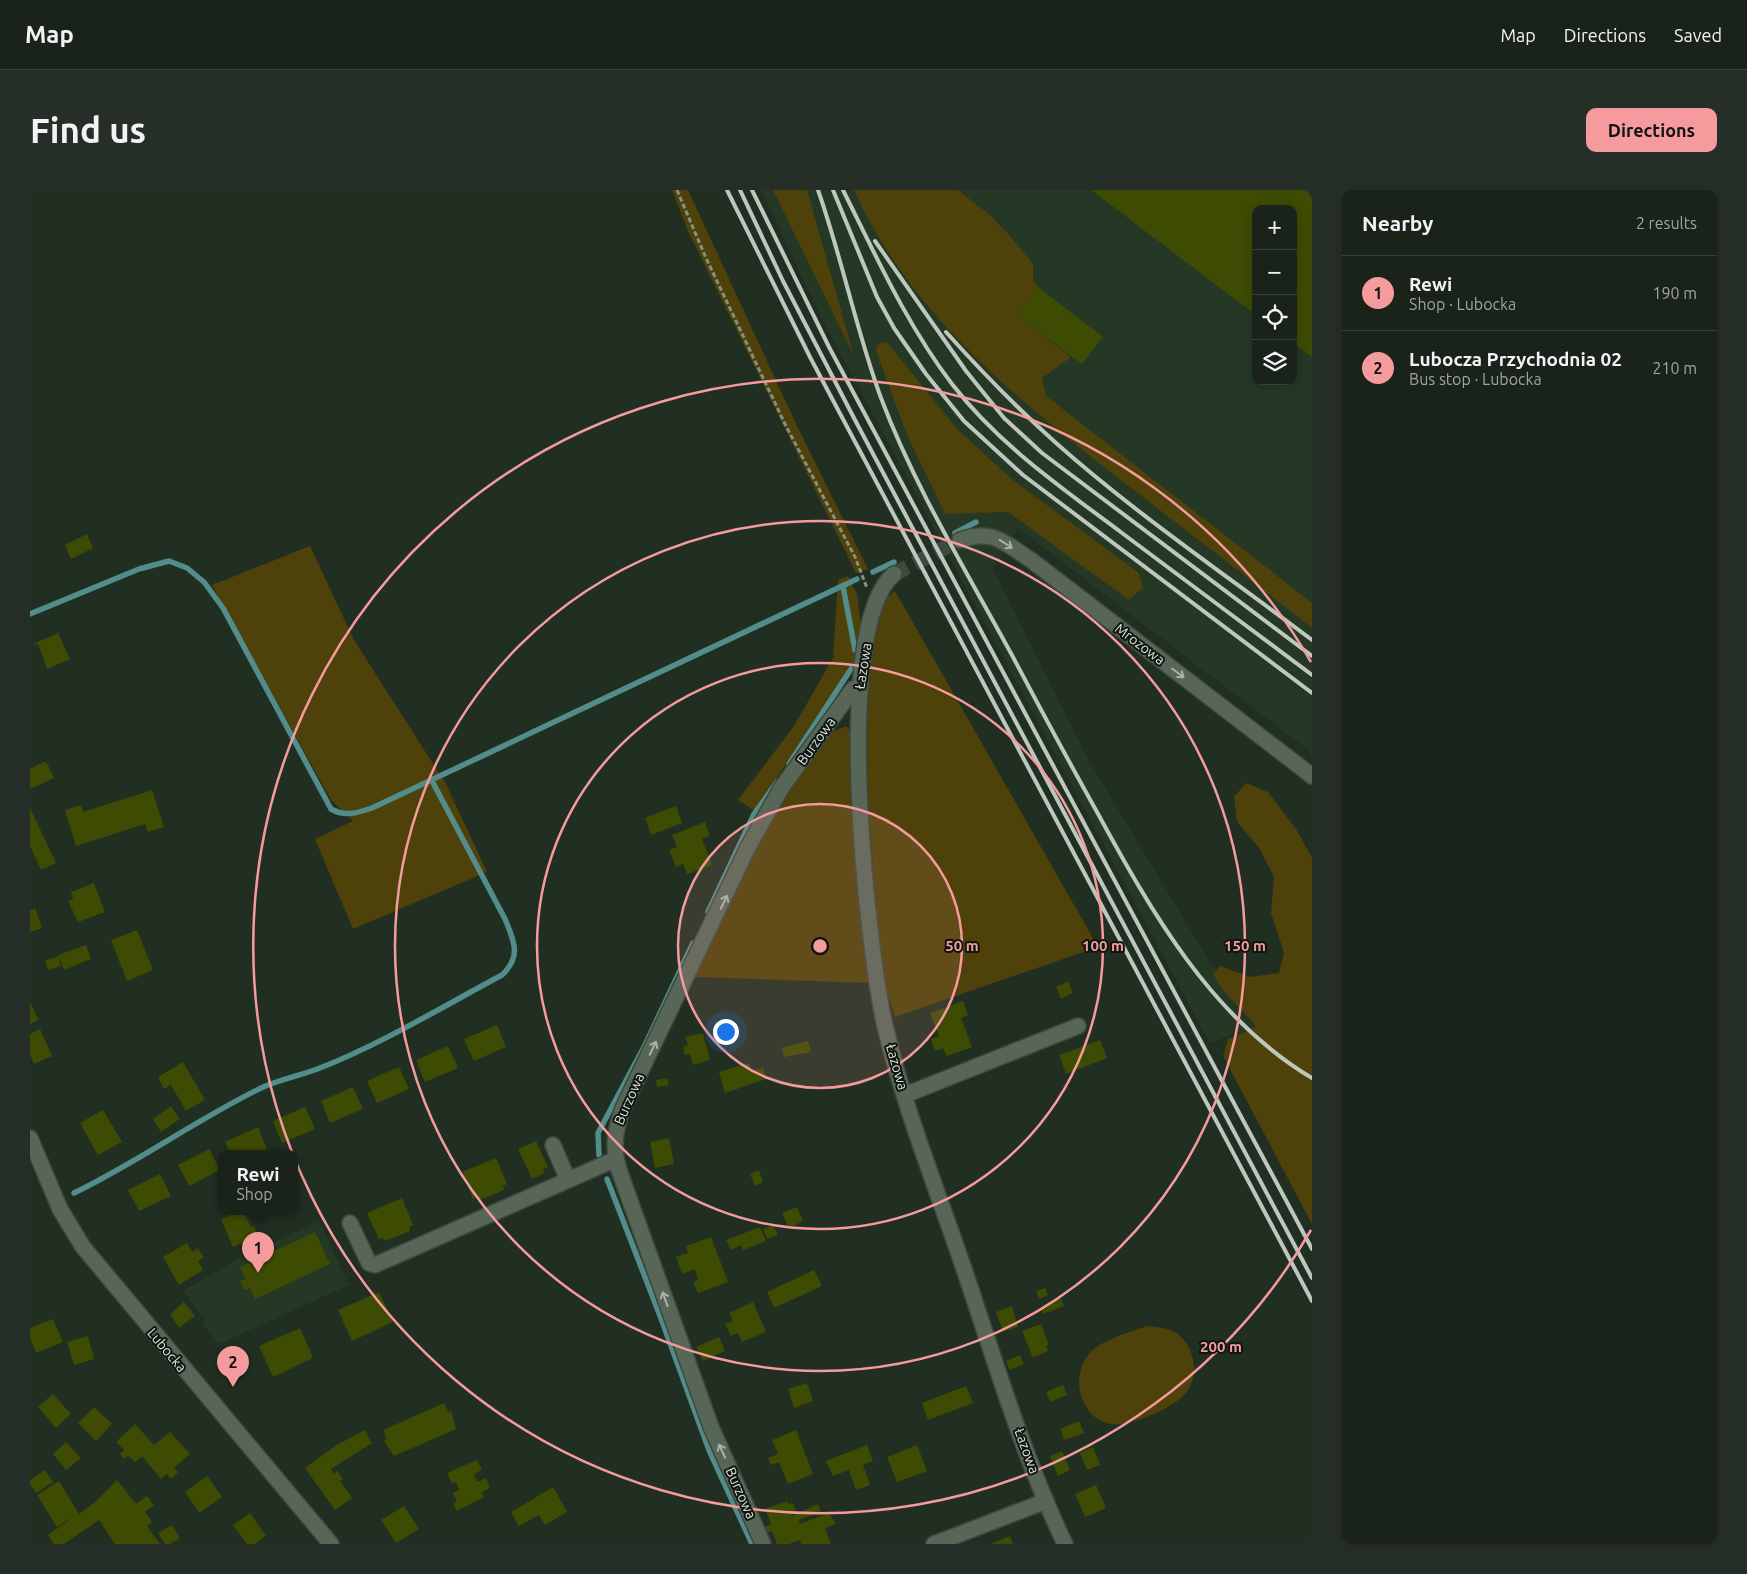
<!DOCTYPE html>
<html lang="en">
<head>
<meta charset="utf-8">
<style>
	body { margin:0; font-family:Ubuntu,sans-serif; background:#262f27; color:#f1f3f6 }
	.controls { position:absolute; right:15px; top:15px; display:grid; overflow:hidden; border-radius:10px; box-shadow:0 2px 12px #0003 }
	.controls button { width:45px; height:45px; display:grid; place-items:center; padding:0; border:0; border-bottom:1px solid #374039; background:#19231a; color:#f1f3f6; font:25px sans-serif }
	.you { position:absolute; left:695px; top:841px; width:18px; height:18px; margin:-12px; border:4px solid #fff; border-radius:50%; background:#1a73e8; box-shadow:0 0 0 8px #1a73e833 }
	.badge { display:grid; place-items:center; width:32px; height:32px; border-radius:50%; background:#f59b9d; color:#111; font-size:16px; font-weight:700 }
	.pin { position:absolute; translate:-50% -41px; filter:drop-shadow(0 1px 2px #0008) }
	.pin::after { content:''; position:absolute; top:26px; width:18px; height:15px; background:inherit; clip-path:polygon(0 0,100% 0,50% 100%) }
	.popup { position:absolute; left:188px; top:960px; width:80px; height:65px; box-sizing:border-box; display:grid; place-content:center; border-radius:10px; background:#19231a; filter:drop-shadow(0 1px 4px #0005); font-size:16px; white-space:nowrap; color:#9fa4a2 }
	.popup b { font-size:19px; color:#f1f3f6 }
	.popup::after { content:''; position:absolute; left:50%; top:100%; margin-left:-10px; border:10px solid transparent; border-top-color:#19231a }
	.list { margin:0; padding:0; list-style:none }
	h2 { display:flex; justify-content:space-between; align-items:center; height:65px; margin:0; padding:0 20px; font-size:21px }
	h2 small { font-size:16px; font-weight:400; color:#9fa4a2 }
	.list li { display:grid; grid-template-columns:32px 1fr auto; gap:15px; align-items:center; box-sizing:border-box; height:75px; padding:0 20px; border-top:1px solid #374039 }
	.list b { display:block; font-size:19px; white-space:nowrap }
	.list p { margin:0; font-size:16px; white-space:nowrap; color:#9fa4a2 }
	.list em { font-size:16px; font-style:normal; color:#9fa4a2 }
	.icon { flex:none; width:28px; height:28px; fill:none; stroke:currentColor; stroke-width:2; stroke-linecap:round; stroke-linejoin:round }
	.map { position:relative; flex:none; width:1282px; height:1354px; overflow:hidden; border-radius:10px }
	header { display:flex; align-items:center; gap:30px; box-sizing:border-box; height:70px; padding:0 25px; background:#19231a; border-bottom:1px solid #374039 }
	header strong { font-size:24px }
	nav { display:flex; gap:28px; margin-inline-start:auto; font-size:18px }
	.intro { display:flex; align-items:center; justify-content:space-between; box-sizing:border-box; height:120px; padding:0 30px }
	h1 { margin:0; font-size:35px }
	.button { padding:12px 22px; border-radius:10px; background:#f59b9d; color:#111; font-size:18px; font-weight:700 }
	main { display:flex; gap:30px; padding:0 30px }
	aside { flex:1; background:#19231a; border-radius:10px; box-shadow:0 2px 12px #0003 }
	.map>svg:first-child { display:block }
	.built { fill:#253826; fill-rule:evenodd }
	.green { fill:#4e4109 }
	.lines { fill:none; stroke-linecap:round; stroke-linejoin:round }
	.stream { stroke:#528c8b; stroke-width:5.5 }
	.building { fill:#3e4b03 }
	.minor-tunnel { stroke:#3d4a3e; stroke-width:15; stroke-dasharray:15 8; stroke-linecap:butt }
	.minor-casing { stroke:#3d493e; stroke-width:18 }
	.path { stroke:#859085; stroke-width:3; stroke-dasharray:5 2.5; stroke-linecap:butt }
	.minor { stroke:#576657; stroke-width:15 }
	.rail { stroke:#bec7be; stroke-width:4 }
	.oneway { stroke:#a8b3a8 }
	.ring { fill:none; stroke:#f59b9d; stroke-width:2.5 }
	.labels { text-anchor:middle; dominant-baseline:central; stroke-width:4; stroke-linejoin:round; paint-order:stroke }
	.street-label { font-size:14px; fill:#dee6de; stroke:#0f150f }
	.centre { fill:#f59b9d; stroke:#0f150f; stroke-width:2.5 }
	.ring-label { font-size:15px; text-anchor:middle; font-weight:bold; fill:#f59b9d; stroke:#0f150f; stroke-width:4; stroke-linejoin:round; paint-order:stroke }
</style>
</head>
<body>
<header>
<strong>Map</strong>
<nav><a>Map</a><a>Directions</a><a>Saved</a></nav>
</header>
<div class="intro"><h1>Find us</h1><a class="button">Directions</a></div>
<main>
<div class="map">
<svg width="1282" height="1354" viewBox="0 0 1282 1354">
	<rect width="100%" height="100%" fill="#212f22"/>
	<!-- built -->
	<g class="built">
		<path d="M731 0H1282V563L988 338 963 379 1059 571 1182 776 1282 849 1270 914 1204 843 1180 853 791 127ZM1226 19H1263V191H1226Z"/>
		<polygon points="289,1031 319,1095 189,1154 172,1133 175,1130 153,1101 208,1069"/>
	</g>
	<!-- green -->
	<g class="green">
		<polygon points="642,0 658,0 767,236 838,379 826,383 658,41"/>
		<polygon points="743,0 777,0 824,166"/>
		<path d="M824 0H928L960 25 981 47 1003 74V91L1008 97 987 125 1041 167 1012 188 1016 206 1282 413V438C1223 392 1164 346 1105 301 997 217 881 128 824 0Z"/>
		<polygon points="857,152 927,239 983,290 1109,383 1113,398 1099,410 978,322 915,324 877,245 846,160 849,153"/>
		<polygon points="280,356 324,450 416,594 457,682 323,739 285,649 323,631 301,610 182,395"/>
		<polygon points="818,386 827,404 832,443 823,473 725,621 708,610 764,536 803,468 808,390"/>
		<polygon points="865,401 1068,757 865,827 850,780 837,593 838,485 850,413"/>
		<path d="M816 536 821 542C823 627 827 709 840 793L665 787 725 655 761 591 798 544Z"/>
		<path d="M1216 593 1238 602 1266 639 1282 668V1034L1193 866 1198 849 1226 837C1213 818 1192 805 1183 784L1190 776 1220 787 1249 783 1254 763 1241 723 1244 687 1230 659 1207 632 1204 607Z"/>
		<path d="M1117 1136C1126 1137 1134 1137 1143 1141 1164 1152 1171 1184 1156 1203 1145 1217 1110 1231 1092 1234 1054 1239 1037 1190 1059 1164 1072 1149 1099 1143 1117 1136Z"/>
	</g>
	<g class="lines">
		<!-- stream -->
		<g class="stream">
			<polyline points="925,343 946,332"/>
			<polyline points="843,382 864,372"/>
			<polyline points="813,396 825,460"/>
			<path d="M0 424 109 379 139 371 157 378 174 392 193 418 301 619C315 627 327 623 342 618L827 389"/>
			<polyline points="759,574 821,479"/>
			<polyline points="678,722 724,624 747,592"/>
			<polyline points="569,965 568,943 615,855 663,753"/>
			<polyline points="577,989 632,1131 679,1260 722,1354"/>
			<path d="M44 1003C108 972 166 930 229 899 249 889 270 886 290 878 351 854 414 816 472 785 492 766 484 751 475 729L401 589"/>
		</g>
	</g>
	<!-- building -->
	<g class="building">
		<polygon points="1061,0 1282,0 1282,167 1263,153 1263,19 1226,19 1226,125"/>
		<polygon points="1008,97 1073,147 1052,174 987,125"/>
		<polygon points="57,344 63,358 41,369 35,355"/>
		<polygon points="28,443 40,469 17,479 8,454 3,454"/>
		<polygon points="16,571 24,588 0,599 0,579"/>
		<polygon points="122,600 134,637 118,642 115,634 46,656 35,620 51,615 53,622"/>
		<polygon points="646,616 652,633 621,645 615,628"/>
		<polygon points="0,618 26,673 11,680 0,656"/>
		<polygon points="675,632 680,646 672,649 682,675 657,684 653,674 646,677 639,660 647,657 642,645"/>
		<polygon points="64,693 75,722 48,732 38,711 43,709 41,702"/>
		<polygon points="5,718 12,738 0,742 0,720"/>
		<polygon points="107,740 123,780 97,791 81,750"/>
		<polygon points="56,755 61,769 34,780 28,765"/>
		<polygon points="28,766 31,776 18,780 15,771"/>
		<polygon points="1038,791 1043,803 1031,809 1026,797"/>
		<polygon points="0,811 8,830 0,834"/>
		<polygon points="933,811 938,825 931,828 942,857 917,866 913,858 905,861 901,849 909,846 900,823"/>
		<polygon points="467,835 476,857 444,871 434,849"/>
		<polygon points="10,839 22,866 4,874 0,865 0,844"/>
		<polygon points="673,843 680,870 663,875 660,864 655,865 653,857 658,855 655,847"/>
		<polygon points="1070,850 1077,868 1036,884 1029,865"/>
		<polygon points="778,851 781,862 754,867 752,858"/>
		<polygon points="418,856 428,878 395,892 386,870"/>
		<polygon points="153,872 175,910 156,921 141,895 134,899 128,887"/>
		<polygon points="719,873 722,881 733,878 736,889 695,903 689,882"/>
		<polygon points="369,877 379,899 347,913 337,891"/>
		<polygon points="637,888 639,895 627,897 626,890"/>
		<polygon points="323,897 333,919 300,933 291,911"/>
		<polygon points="141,916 150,929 131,942 123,929"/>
		<polygon points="275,917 285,939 252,953 243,931"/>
		<polygon points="73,920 92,952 68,965 50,933"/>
		<polygon points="228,937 237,959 226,964 201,964 195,952"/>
		<polygon points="639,948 644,974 625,978 620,952"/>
		<polygon points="506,951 518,977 513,979 515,983 502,989 488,959"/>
		<polygon points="179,959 190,980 159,996 148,975"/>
		<polygon points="466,968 477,994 473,996 474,1000 449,1010 448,1007 443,1009 432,982"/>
		<polygon points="729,980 733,992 725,996 720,984"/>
		<polygon points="130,984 141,1006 109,1021 98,1000"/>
		<polygon points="372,1008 383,1035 379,1037 380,1041 355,1051 353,1048 349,1049 337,1023"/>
		<polygon points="767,1017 773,1031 759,1038 752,1023"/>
		<polygon points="208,1022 214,1022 221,1037 224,1036 229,1046 203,1057 191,1029"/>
		<polygon points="743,1035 748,1045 737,1049 733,1039"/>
		<polygon points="730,1037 736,1051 713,1060 711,1055 701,1060 696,1050"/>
		<polygon points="285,1042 300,1074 225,1109 220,1098 214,1100 210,1091 216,1089 210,1077"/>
		<polygon points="681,1047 698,1092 668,1103 663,1092 668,1090 665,1079 652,1084 646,1067 658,1063 656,1056"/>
		<polygon points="157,1053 162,1062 168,1058 174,1068 168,1071 173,1080 149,1095 133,1067"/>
		<polygon points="784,1080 792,1096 744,1118 737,1102"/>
		<polygon points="1015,1098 1018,1105 1009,1109 1006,1101"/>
		<polygon points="349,1102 363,1132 322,1151 308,1120"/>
		<polygon points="1031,1109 1034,1116 1013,1124 1011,1117"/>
		<polygon points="154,1112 165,1126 149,1138 140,1124"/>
		<polygon points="723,1112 736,1142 712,1152 708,1143 701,1146 695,1134 703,1131 699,1123"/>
		<polygon points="982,1116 988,1137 973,1142 966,1122"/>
		<polygon points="23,1129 33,1152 6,1163 0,1148 0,1138"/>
		<polygon points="1011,1134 1019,1155 1016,1156 1018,1161 1003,1168 992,1141"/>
		<polygon points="270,1138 283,1168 243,1187 229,1156"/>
		<polygon points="58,1146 64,1169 44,1175 37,1152"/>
		<polygon points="689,1147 695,1161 673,1171 666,1157"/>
		<polygon points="990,1165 994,1174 979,1180 976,1171"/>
		<polygon points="777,1193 783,1211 764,1218 758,1199"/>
		<polygon points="1033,1195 1037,1205 1020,1212 1016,1202"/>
		<polygon points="936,1196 943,1213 898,1230 892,1213"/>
		<polygon points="23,1204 41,1224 26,1238 8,1217"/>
		<polygon points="414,1213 418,1222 421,1221 426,1239 364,1266 354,1251 357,1249 353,1240"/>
		<polygon points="64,1217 82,1234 66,1251 48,1233"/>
		<polygon points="1049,1231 1054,1243 1034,1250 1030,1239"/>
		<polygon points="105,1234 124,1255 140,1242 160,1264 144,1278 148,1282 141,1289 137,1284 131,1289 112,1266 105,1272 98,1266 94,1269 90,1264 94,1260 86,1252"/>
		<polygon points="335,1240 342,1253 301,1279 304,1284 307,1281 313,1289 310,1291 322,1308 305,1320 275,1278 305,1256"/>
		<polygon points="766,1240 783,1284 758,1294 749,1272 741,1275 738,1268 748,1264 742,1250"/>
		<polygon points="36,1252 51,1268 36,1280 23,1264"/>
		<polygon points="837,1255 843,1271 833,1275 840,1295 826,1300 819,1280 803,1286 796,1271"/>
		<polygon points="887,1255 897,1281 867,1292 857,1267"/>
		<polygon points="1063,1257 1070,1275 1057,1280 1050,1263"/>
		<polygon points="1032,1261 1040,1280 1028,1286 1020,1266"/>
		<polygon points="447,1270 452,1280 444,1284 447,1292 456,1288 460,1298 452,1302 454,1307 427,1321 423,1313 427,1312 423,1303 429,1300 426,1292 422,1293 417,1283"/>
		<polygon points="15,1280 23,1292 6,1303 0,1294 0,1290"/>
		<polygon points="177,1286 192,1307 169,1323 155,1302"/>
		<polygon points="87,1290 106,1314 117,1306 124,1315 115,1322 122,1332 117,1336 130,1354 85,1354 69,1330 34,1354 24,1354 18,1345 45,1326 27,1337 7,1305 29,1291 49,1324 65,1312"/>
		<polygon points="1066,1295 1076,1318 1055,1327 1045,1304"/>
		<polygon points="523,1297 537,1322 515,1335 509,1325 489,1336 481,1322"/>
		<polygon points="757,1311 758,1314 763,1313 766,1320 761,1322 762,1326 788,1314 791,1322 769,1330 770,1334 799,1323 806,1334 795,1338 801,1354 771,1354 770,1350 759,1354 747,1354 742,1341 737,1343 735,1337 741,1334 735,1319"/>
		<polygon points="374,1316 389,1339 366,1353 351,1330"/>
		<polygon points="220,1323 236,1346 225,1354 217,1354 203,1335"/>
		<polygon points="142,1335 150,1348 140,1354 135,1354 128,1343"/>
		<polygon points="980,1346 983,1354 961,1354"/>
	</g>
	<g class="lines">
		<!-- minor-tunnel -->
		<polyline class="minor-tunnel" points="864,384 930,350"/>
		<!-- minor casing -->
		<g class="minor-casing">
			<g id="minor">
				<path d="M930 350C964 339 973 352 1001 370L1282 586"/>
				<path d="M864 384C801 437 837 756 855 836 873 914 906 997 932 1073 964 1167 992 1264 1035 1354"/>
				<polyline points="875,905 1048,836"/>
				<polyline points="0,948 30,1019 53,1057 301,1354"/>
				<polyline points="523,955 538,990"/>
				<polyline points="320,1033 339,1073 345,1075 586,969"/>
				<path d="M733 1354 681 1237 589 980C582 957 585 940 593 918L718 657 752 597 823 499 829 498"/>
				<polyline points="904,1354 1016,1311"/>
			</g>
		</g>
		<!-- path -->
		<polyline class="path" points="647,0 676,68 755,234 825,367 837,398"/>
		<!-- minor -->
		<use href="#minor" class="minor"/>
		<!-- rail -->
		<g class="rail">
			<polyline points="697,0 781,169 1282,1111"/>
			<polyline points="710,0 753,91 825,230 1282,1088"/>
			<polyline points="722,0 799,157 1282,1059"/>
			<path d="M788 0C812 68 826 140 851 208 885 298 937 382 983 467 1010 518 1038 570 1067 622 1121 721 1181 828 1282 888"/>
			<polyline points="803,0 847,107 864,138 896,184 934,231 993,285 1282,503"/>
			<path d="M813 0C846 66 877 135 922 194 968 254 1032 298 1092 343 1155 390 1219 438 1282 485"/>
			<polyline points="845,51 936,181 974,228 1012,263 1282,466"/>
			<path d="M916 142C951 181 987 218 1026 253 1106 324 1196 385 1282 450"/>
		</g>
	</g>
	<!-- one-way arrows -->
	<defs><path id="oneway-shaft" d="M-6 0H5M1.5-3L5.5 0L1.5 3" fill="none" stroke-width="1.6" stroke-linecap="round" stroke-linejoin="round" transform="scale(1.25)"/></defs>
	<g class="oneway">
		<use href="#oneway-shaft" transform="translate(976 354) rotate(33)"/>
		<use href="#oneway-shaft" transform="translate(1148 483) rotate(37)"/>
		<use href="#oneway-shaft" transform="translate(694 712) rotate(-65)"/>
		<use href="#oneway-shaft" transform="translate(623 858) rotate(-64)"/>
		<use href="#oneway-shaft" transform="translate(635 1109) rotate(-110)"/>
		<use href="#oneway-shaft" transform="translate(692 1261) rotate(-115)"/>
	</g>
	<!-- distance rings -->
	<circle cx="790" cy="756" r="142" fill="#f59b9d" fill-opacity=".12"/>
	<g class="ring">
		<circle cx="790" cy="756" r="142"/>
		<circle cx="790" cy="756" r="283"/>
		<circle cx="790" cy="756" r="425"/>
		<path d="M1281 1040A567 567 0 1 1 1281 472"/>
	</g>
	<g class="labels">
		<!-- street labels -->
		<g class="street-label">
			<text transform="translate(1110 454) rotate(37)">Mrozowa</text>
			<text transform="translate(833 476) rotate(-81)">Łazowa</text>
			<text transform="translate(786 551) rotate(-54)">Burzowa</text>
			<text transform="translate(867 877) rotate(74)">Łazowa</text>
			<text transform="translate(599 909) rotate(-66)">Burzowa</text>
			<text transform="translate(137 1160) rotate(50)">Lubocka</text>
			<text transform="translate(997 1261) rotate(70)">Łazowa</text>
			<text transform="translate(711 1303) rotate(66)">Burzowa</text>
		</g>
	</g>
	<circle cx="790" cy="756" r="8" class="centre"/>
	<g class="ring-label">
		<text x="932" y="761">50 m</text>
		<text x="1073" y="761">100 m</text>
		<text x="1215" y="761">150 m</text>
		<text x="1191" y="1162">200 m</text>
	</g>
</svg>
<div class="controls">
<button>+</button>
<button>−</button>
<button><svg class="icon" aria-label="locate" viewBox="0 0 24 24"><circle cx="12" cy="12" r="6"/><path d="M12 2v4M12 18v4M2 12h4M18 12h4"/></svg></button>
<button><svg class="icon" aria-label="layers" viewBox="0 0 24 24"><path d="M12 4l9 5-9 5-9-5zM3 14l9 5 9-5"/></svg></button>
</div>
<div class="you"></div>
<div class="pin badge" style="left:228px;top:1083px">1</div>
<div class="popup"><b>Rewi</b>Shop</div>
<div class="pin badge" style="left:203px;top:1197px">2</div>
</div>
<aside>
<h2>Nearby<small>2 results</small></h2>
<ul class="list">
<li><span class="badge">1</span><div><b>Rewi</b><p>Shop · Lubocka</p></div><em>190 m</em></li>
<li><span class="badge">2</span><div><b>Lubocza Przychodnia 02</b><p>Bus stop · Lubocka</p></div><em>210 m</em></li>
</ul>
</aside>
</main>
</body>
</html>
